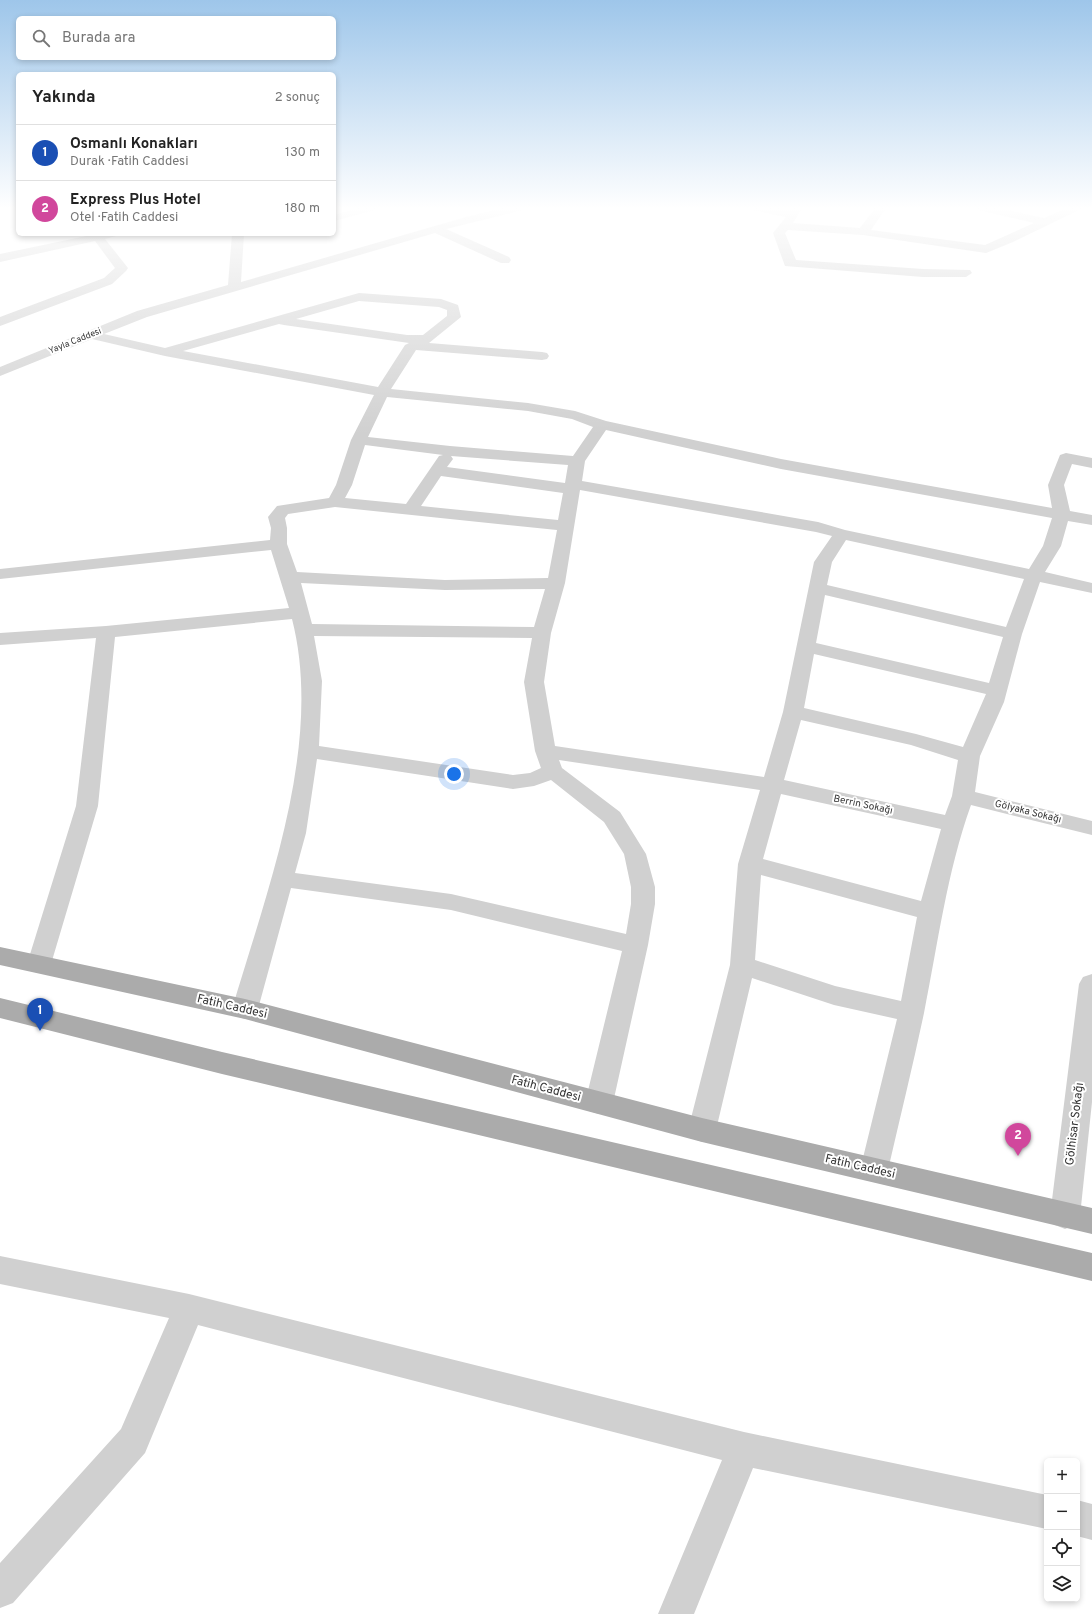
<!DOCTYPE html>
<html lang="tr">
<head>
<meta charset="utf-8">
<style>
	body { margin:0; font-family:Overpass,sans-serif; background:#f6f6f6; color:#222 }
	.controls { position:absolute; right:12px; bottom:12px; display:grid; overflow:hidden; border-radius:6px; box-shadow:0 2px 6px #0003 }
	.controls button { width:36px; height:36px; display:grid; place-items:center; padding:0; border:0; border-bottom:1px solid #e0e0e0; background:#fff; color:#222; font:20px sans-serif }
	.you { position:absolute; left:454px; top:774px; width:14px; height:14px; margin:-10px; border:3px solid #fff; border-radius:50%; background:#1a73e8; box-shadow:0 0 0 6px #1a73e833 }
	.badge { display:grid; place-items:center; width:26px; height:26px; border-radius:50%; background:#e63946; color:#fff; font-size:13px; font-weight:700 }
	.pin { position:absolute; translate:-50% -33px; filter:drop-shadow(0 1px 2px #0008) }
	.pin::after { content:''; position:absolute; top:21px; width:14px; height:12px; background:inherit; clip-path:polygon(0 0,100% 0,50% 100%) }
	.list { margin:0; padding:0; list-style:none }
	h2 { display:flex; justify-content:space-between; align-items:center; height:52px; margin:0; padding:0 16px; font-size:17px }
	h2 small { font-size:13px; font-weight:400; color:#767676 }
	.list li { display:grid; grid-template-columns:26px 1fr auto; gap:12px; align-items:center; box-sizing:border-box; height:56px; padding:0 16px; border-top:1px solid #e0e0e0 }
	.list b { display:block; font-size:15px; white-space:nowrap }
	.list p { margin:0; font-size:13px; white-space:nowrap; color:#767676 }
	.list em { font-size:13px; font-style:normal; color:#767676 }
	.icon { flex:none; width:22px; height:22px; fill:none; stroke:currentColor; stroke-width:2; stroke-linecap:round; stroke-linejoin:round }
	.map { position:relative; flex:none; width:1092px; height:1614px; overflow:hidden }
	.search { position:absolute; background:#fff; box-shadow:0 2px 6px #0003; left:16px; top:16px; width:320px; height:44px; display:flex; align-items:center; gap:10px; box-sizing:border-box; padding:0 14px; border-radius:6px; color:#767676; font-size:15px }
	.panel { position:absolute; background:#fff; box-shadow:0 2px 6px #0003; left:16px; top:72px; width:320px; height:164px; border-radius:6px }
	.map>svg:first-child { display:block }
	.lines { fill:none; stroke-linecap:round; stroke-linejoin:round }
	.minor { fill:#d0d0d0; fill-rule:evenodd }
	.major { fill:#ababab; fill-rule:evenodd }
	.labels { text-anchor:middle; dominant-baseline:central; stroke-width:4; stroke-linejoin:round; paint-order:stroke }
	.far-street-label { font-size:9px; fill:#333; stroke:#fff }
	.street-label { font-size:10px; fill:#333; stroke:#fff }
	.near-street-label { font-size:12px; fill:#333; stroke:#fff }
</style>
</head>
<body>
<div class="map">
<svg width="1092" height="1614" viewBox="0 0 1092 1614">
	<rect width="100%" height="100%" fill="#fff"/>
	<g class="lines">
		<!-- minor -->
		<g class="minor">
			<polygon points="358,208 376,208 375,210 334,221 334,215"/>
			<path d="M503 208H524L523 210 446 229 509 257 511 260 509 263H501L435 233 147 317 104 334 165 348 359 293 441 299 458 305 461 317 429 343 542 352 547 353 549 356 547 359 542 360 416 350 391 389 528 403 575 411 606 421 781 459 1052 508 1048 485 1060 455 1066 453 1092 458V468L1072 464 1064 485 1070 511 1092 515V525L1068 521 1061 546 1045 572 1092 583V593L1040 582 1022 634 1004 702 980 756 975 792 1092 821V835L971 805C947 872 938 943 924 1013 913 1065 900 1118 888 1170L884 1179 874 1182 864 1179 860 1170 897 1019 834 1005 752 978 716 1130 712 1138 702 1142 692 1138 688 1130 730 965 738 864 760 790 559 760 562 768 620 812 646 854 655 887V904L648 945 613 1103 609 1111 599 1114 589 1111 585 1103 622 951 451 910 291 888 258 1009 254 1016 245 1019 236 1016 232 1009C267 890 324 744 292 619L115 637 98 806 51 964 48 971 39 973 30 971 27 964 76 806 96 638 0 645V633L106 626 289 608 271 550 0 579V569L270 540 271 528 268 517 277 506 329 498 336 485 351 440 374 395 165 356 92 339 0 376V367L137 311 228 285 232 234H244L241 282 466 217ZM359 301 439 307 447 310V316L423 335H407L296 319ZM279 324 284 325 409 343 405 345 378 387 183 351ZM387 397 528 411 572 419 593 427 573 456 450 446 368 437ZM606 430 781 469 1052 518 1043 546 1029 569 845 530 818 522 582 481 585 461ZM365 445 443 455 439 456 406 504 345 498 352 485ZM451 456 568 465 565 483 447 467 453 459ZM441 476 563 493 558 520 421 506ZM580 490 816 532 832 536 814 562 783 712 764 777 555 746 544 682 551 633 565 583ZM335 507 557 530 548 578 445 580 297 572 287 544V528L285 518 288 514ZM846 540 1024 579 1006 627 827 585 832 562ZM301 583 445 590 545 589 534 627 312 624ZM825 595 1003 637 989 683 816 643ZM314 636 532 638 524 682 535 751 541 768 530 773 513 775 319 746 322 681ZM814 654 986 694 963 747 916 734 804 708ZM801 720 911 745 958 760 952 796 945 815 784 780ZM317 759 513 789 534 786 551 780 604 822 624 854 631 887V904L626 934 451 894 295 873 306 833ZM781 794 941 829 921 901 763 859ZM761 875 917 917 901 1001 835 986 755 960Z"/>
			<polygon points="752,208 776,208 790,211 791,208 802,208 793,223 860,228 875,208 886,208 871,230 985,245 1034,223 978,210 977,208 998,208 1044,218 1067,208 1083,208 1013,242 986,253 863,235 788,230 785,233 796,260 923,269 970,270 972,273 966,277 923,277 785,266 773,233 786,217 753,210"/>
			<polygon points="96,234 118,234 116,236 105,239 128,268 126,271 112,284 0,326 0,317 104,278 115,268 95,241 0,262 0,254"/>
			<polygon points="1092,974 1092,1102 1080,1216 1075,1225 1065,1229 1055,1225 1050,1216 1079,984 1083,977"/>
			<polygon points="0,1256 189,1294 744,1432 1047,1495 1047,1529 753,1468 694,1614 658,1614 722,1460 198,1325 145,1453 13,1603 0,1608 0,1563 121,1429 169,1318 0,1284"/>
			<polygon points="1077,1500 1092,1504 1092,1540 1077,1536"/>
		</g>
		<!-- major -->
		<g class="major">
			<polygon points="0,947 245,999 702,1118 1092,1208 1092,1234 702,1142 245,1019 0,965"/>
			<polygon points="0,998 222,1052 1092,1253 1092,1281 222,1074 0,1018"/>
		</g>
	</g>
	<!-- sky -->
	<linearGradient id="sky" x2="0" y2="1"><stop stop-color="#9ec6ea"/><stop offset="0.48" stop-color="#fff"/><stop offset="1" stop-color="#fff" stop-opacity="0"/></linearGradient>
	<rect width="1092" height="434" fill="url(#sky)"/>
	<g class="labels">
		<!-- far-street labels -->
		<g class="far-street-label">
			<text transform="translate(75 341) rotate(-22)">Yayla Caddesi</text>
		</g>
		<!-- street labels -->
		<g class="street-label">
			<text transform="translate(863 805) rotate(12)">Berrin Sokağı</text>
			<text transform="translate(1028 812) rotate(14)">Gölyaka Sokağı</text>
		</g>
		<!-- near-street labels -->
		<g class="near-street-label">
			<text transform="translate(232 1007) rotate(13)">Fatih Caddesi</text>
			<text transform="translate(546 1089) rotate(15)">Fatih Caddesi</text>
			<text transform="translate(1075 1124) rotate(-83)">Gölhisar Sokağı</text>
			<text transform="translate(860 1167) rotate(13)">Fatih Caddesi</text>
		</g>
	</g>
</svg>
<div class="controls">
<button>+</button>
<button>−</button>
<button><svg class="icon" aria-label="locate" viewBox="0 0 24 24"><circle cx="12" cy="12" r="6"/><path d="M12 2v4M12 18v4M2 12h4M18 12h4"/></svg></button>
<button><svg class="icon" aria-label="layers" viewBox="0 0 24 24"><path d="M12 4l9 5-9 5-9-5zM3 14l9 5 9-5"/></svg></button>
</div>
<div class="you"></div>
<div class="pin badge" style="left:40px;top:1031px;background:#1a4fb4">1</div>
<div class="pin badge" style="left:1018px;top:1156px;background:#d1479c">2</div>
<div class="search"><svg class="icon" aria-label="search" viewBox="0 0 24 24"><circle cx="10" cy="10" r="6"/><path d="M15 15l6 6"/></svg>Burada ara</div>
<section class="panel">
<h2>Yakında<small>2 sonuç</small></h2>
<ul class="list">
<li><span class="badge" style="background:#1a4fb4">1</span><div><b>Osmanlı Konakları</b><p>Durak · Fatih Caddesi</p></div><em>130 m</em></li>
<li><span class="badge" style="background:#d1479c">2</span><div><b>Express Plus Hotel</b><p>Otel · Fatih Caddesi</p></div><em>180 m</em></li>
</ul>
</section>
</div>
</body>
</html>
